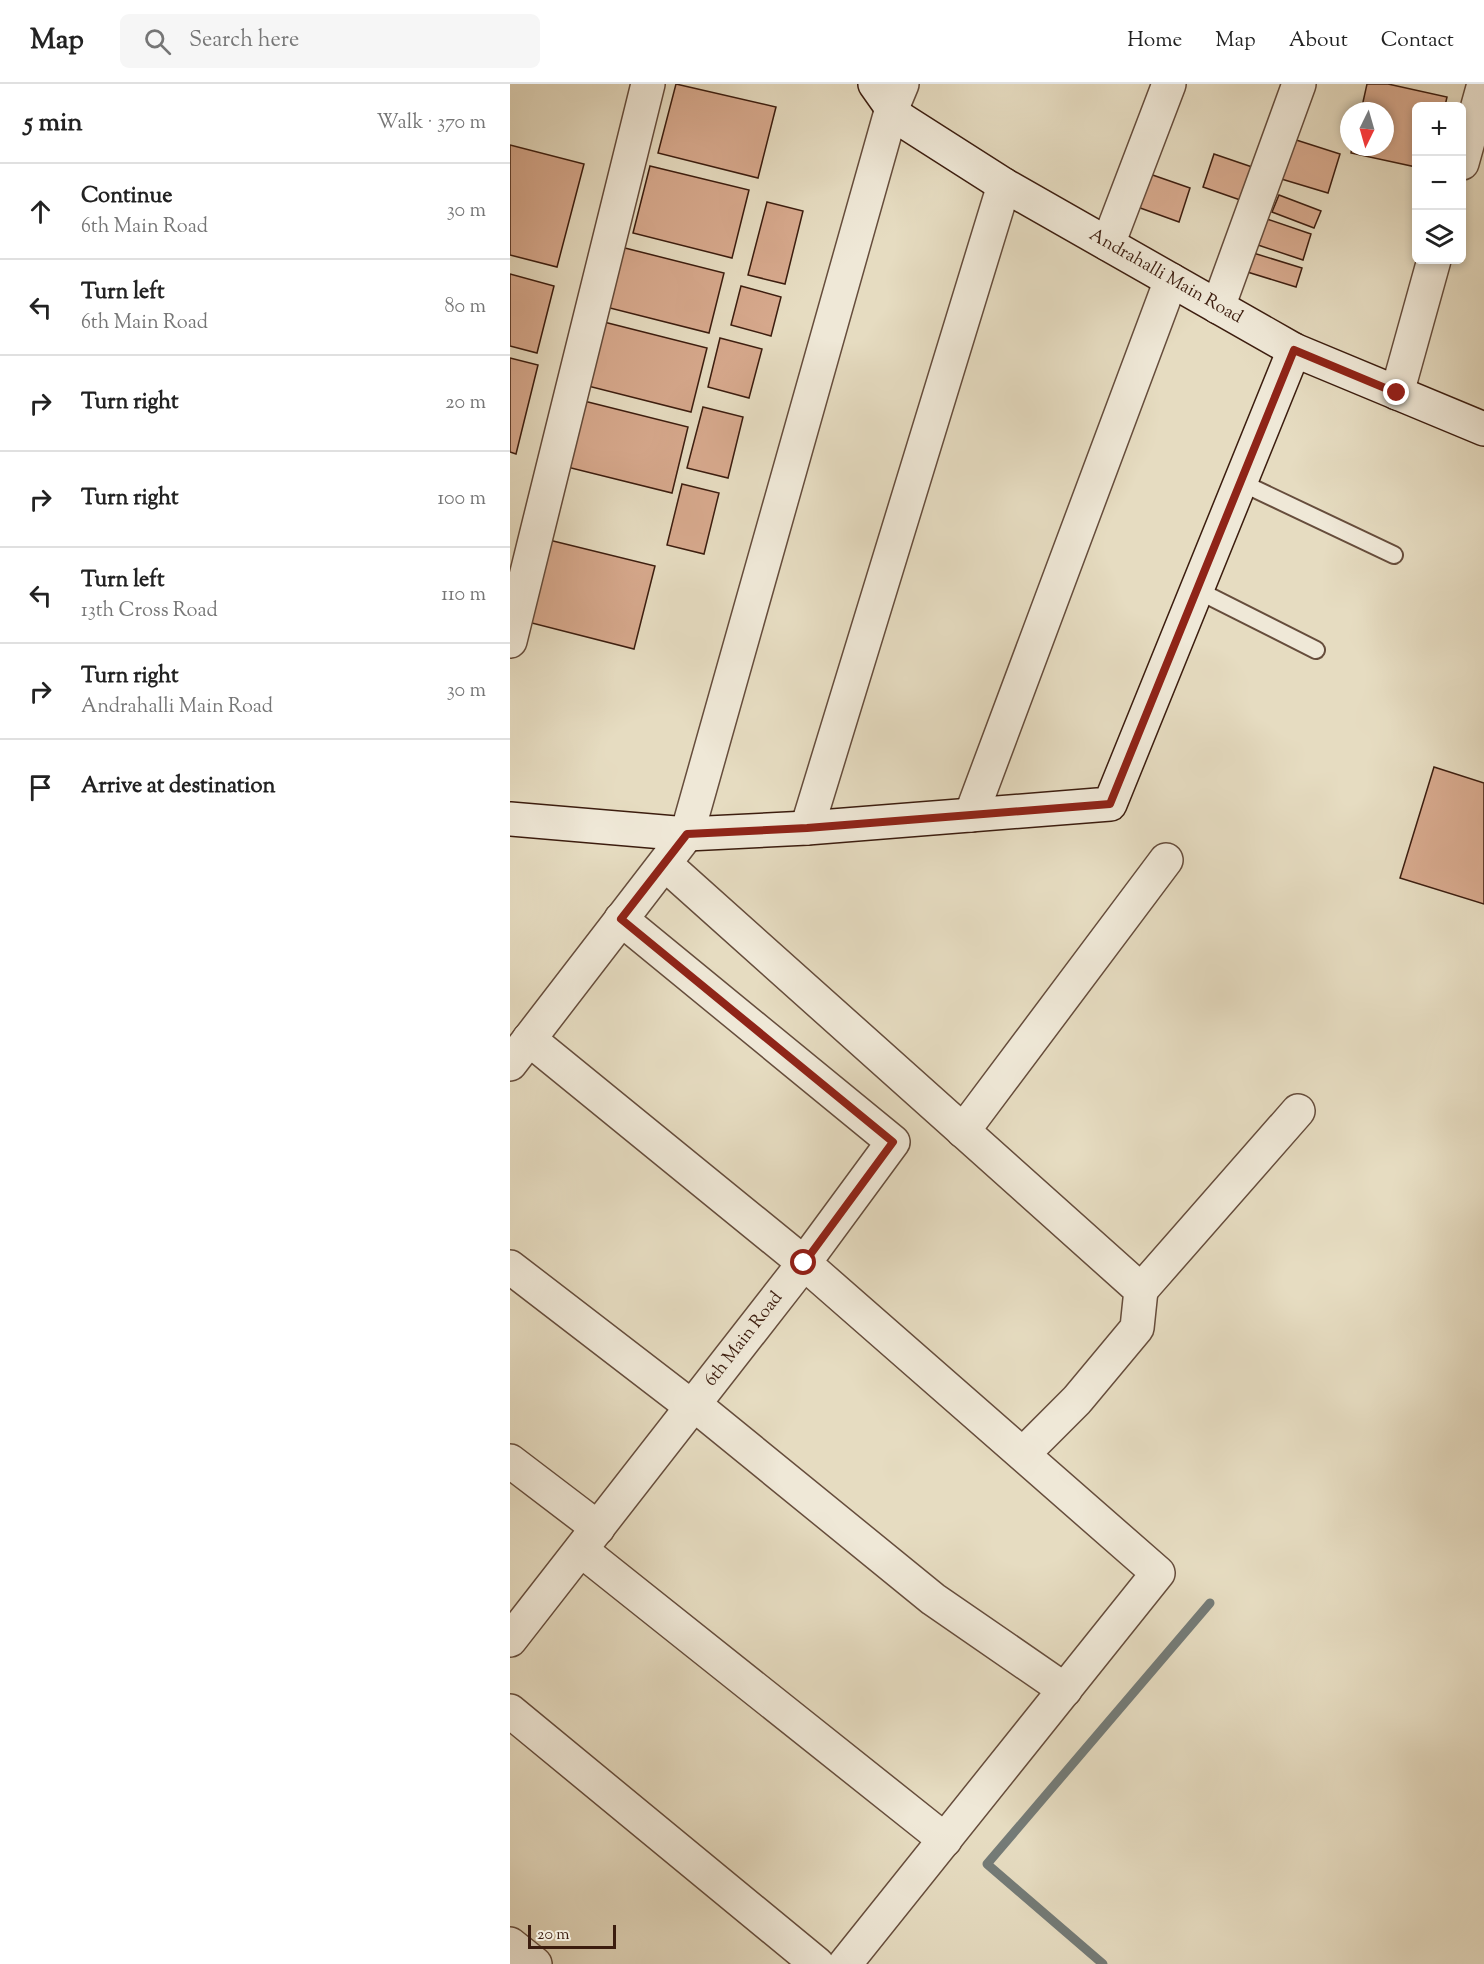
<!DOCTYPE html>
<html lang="en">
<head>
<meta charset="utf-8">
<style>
	body { margin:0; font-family:"Sorts Mill Goudy",serif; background:#f6f6f6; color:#222 }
	.controls { position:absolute; right:18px; top:18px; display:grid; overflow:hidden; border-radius:9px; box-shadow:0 3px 9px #0003 }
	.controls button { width:54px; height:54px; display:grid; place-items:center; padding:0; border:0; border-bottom:2px solid #e0e0e0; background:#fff; color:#222; font:30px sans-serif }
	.compass { position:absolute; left:830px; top:18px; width:54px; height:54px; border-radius:50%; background:#fff; box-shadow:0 3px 9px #0003; rotate:185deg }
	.scale { position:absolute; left:18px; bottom:15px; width:88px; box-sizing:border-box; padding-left:6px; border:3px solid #3c1d0f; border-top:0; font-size:16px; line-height:21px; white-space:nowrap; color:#3c1d0f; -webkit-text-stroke:4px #efe8d7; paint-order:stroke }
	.stop { position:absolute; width:18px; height:18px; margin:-14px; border:4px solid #8f2418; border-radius:50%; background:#fff }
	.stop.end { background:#8f2418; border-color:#fff; box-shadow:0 2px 6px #0008 }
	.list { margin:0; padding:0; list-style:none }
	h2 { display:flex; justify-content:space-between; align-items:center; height:78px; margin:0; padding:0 24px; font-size:26px }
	h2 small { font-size:20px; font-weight:400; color:#767676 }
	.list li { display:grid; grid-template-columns:39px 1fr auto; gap:18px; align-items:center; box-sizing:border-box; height:96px; padding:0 24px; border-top:2px solid #e0e0e0 }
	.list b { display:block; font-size:22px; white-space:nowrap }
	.list p { margin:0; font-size:20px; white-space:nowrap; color:#767676 }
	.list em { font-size:20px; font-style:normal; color:#767676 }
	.icon { flex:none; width:33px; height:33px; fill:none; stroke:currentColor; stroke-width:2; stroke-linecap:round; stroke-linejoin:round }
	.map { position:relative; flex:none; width:974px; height:1880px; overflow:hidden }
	header { display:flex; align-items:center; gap:36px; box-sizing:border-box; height:84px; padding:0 30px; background:#fff; border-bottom:2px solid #e0e0e0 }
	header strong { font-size:28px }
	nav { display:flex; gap:33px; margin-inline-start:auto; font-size:21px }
	.search { width:420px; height:54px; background:#f6f6f6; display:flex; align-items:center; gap:15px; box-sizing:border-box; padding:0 21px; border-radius:9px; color:#767676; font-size:22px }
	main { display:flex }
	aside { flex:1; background:#fff }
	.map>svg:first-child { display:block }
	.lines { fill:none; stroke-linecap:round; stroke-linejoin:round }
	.stream { stroke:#747b77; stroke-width:9 }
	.building { fill:#d7a98d; stroke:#3c1d0f; stroke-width:1.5 }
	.lane-casing { stroke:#664d3c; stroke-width:20 }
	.street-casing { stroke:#664d3c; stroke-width:36 }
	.secondary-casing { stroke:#3c1d0f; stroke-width:36 }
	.lane { stroke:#efe8d7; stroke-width:16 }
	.street { stroke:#efe8d7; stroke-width:33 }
	.secondary { stroke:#efe8d7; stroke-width:33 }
	.route { stroke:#8f2418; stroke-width:8 }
	.labels { text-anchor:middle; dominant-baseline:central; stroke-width:5; stroke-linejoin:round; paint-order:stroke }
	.street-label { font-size:18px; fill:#3c1d0f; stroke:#efe8d7 }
</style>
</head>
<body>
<header>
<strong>Map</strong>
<div class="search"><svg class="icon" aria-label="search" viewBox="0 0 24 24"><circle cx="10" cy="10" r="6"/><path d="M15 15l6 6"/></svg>Search here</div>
<nav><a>Home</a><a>Map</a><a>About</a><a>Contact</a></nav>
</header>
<main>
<aside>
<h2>5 min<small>Walk · 370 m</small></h2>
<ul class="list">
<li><svg class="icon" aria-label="ahead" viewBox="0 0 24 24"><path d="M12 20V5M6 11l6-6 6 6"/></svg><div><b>Continue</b><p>6th Main Road</p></div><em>30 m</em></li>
<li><svg class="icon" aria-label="left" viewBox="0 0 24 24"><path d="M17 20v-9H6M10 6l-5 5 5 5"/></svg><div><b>Turn left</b><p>6th Main Road</p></div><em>80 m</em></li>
<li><svg class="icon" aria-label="right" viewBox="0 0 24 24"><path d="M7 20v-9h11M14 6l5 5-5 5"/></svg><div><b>Turn right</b></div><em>20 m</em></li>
<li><svg class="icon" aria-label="right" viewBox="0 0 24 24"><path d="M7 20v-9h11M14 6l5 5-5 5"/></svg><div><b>Turn right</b></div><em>100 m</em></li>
<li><svg class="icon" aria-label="left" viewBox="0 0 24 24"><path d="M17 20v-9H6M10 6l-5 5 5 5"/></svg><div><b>Turn left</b><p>13th Cross Road</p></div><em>110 m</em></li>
<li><svg class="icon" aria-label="right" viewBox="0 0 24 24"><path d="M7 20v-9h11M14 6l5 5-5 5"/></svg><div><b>Turn right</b><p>Andrahalli Main Road</p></div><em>30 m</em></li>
<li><svg class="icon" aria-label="arrive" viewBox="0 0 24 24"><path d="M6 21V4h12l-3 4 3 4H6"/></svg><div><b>Arrive at destination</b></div></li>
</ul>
</aside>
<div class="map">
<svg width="974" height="1880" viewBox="0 0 974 1880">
	<rect width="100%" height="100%" fill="#e6dcc1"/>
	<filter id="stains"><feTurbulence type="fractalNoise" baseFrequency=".00333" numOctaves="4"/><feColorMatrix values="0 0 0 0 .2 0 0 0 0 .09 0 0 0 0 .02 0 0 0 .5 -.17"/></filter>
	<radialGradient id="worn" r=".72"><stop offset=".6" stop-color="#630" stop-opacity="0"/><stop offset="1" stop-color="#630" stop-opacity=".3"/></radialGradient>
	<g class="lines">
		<!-- stream -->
		<polyline class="stream" points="593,1880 477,1780 700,1519"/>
	</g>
	<!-- building -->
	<g class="building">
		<polygon points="166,0 266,23 248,94 148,69"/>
		<polygon points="857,0 878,0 937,13 935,22 906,22 906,83 841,69 842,63 875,63 875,27 851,27"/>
		<polygon points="780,54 830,70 818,109 768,94"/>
		<polygon points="0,61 74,80 47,183 0,171"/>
		<polygon points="704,70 748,85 736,118 693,103"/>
		<polygon points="140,82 239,106 222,174 123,149"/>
		<polygon points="634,88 680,104 669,138 622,121"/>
		<polygon points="769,111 811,127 804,144 762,128"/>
		<polygon points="257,118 293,127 275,200 238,191"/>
		<polygon points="757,135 801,150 793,176 748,161"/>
		<polygon points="107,162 214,189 199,249 92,222"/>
		<polygon points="740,168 792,184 786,203 734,187"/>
		<polygon points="0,190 44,202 27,269 0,262"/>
		<polygon points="231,202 271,213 261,252 221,241"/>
		<polygon points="90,237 197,264 181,328 74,301"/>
		<polygon points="210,254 252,265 239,314 198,303"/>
		<polygon points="0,274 28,281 6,370 0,368"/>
		<polygon points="66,315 178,343 162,409 49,381"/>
		<polygon points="193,323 233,333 218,394 177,384"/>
		<polygon points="172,400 209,409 194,470 157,461"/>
		<polygon points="35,455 145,482 124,565 14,537"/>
		<polygon points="924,683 974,699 974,820 890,794"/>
	</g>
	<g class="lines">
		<!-- lane casing -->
		<g class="lane-casing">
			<g id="lane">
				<polyline points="730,398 884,471"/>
				<polyline points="687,506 806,566"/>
			</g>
		</g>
		<!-- street casing -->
		<g class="street-casing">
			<g id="street">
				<polyline points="952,79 974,0"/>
				<polyline points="598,160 659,0"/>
				<polyline points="708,223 789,0"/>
				<polyline points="887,309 924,176"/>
				<polyline points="0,557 138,0"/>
				<polyline points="461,731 661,196"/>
				<polyline points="297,744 494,101"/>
				<polyline points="155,780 631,1206 627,1244 567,1316 513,1370"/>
				<polyline points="19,955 294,1179 648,1489 335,1880"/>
				<polyline points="0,980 177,750 382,24 392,0"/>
				<polyline points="453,1047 656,776"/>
				<polyline points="0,1183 182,1323 191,1326 423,1515 555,1606"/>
				<polyline points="631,1206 788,1027"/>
				<polyline points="0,1377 88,1444"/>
				<polyline points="71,1466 435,1756"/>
				<path id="s1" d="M0 1556 294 1179 383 1058 111 835"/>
				<polyline points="0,1627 307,1880"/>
				<polyline points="0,1860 25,1880"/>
			</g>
		</g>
		<!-- secondary casing -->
		<g class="secondary-casing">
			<g id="secondary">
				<path id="s2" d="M365 0 389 34 494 101 784 266 974 345"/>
				<polyline points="0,735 177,750 297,744 600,720 784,266"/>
			</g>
		</g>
		<!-- lane -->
		<use href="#lane" class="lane"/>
		<!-- street -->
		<use href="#street" class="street"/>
		<!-- secondary -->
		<use href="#secondary" class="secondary"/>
	</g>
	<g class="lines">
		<!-- route -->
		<polyline class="route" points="294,1179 383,1058 111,835 177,750 297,744 600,720 784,266 887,309"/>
	</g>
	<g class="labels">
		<!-- street labels -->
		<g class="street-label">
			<text stroke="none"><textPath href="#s2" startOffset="352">Andrahalli Main Road</textPath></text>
			<text stroke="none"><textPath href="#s1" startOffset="381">6th Main Road</textPath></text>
		</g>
	</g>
	<rect width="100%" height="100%" filter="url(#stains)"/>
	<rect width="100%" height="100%" fill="url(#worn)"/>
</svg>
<div class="controls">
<button>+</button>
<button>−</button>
<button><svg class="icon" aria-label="layers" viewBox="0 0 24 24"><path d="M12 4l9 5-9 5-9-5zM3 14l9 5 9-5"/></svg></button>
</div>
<svg class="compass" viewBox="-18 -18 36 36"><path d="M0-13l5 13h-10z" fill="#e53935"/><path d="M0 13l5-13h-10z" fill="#767676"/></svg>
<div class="scale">20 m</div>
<div class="stop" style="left:294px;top:1179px"></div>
<div class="stop end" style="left:887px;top:309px"></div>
</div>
</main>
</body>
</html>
